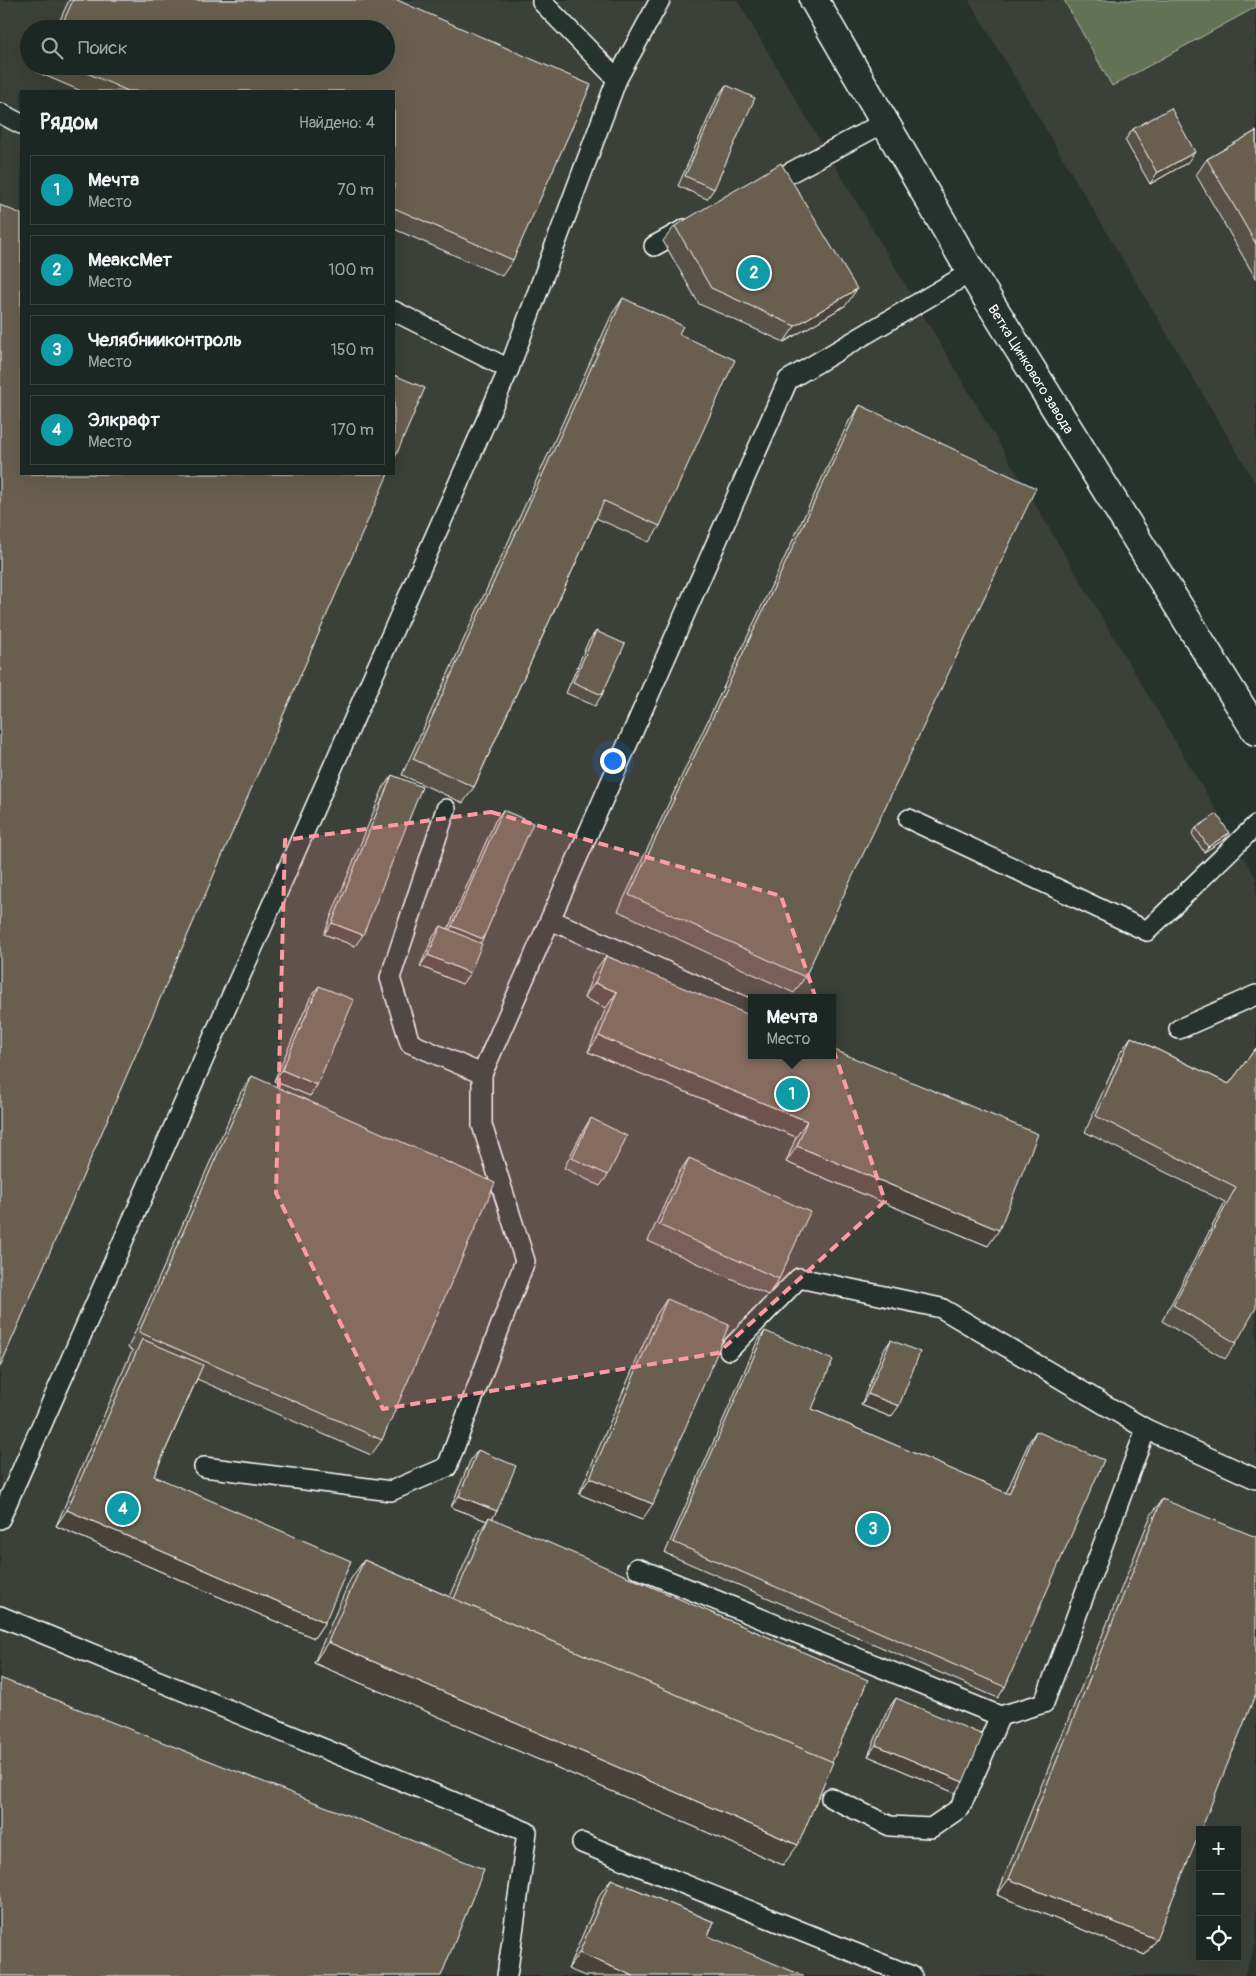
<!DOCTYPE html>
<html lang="ru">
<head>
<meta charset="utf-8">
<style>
	body { margin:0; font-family:Pangolin,sans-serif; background:#29322f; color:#f1f3f6 }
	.controls { position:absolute; right:15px; bottom:15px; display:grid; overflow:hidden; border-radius:0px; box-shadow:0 5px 20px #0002 }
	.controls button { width:45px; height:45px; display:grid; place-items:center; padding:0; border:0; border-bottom:1px solid #3a4340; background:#1c2622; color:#f1f3f6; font:25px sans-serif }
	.you { position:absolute; left:612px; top:760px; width:18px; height:18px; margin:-12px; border:4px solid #fff; border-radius:50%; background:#1a73e8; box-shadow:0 0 0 8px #1a73e833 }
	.badge { display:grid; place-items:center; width:32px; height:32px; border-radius:50%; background:#ff9aa2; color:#fff; font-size:16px; font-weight:700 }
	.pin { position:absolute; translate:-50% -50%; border:2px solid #fff; box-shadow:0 1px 5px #0006 }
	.popup { position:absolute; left:748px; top:994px; width:88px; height:65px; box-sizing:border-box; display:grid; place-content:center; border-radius:0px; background:#1c2622; filter:drop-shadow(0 1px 4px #0005); font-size:16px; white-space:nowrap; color:#a0a5a5 }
	.popup b { font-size:19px; color:#f1f3f6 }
	.popup::after { content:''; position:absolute; left:50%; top:100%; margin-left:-10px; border:10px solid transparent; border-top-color:#1c2622 }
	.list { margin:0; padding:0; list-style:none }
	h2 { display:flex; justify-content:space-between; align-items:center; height:65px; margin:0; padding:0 20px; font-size:21px }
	h2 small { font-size:16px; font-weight:400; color:#a0a5a5 }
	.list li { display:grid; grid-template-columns:32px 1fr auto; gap:15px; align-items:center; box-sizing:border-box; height:70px; margin:0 10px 10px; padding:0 10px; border:1px solid #3a4340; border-radius:0px }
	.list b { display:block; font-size:19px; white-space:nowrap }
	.list p { margin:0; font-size:16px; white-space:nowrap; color:#a0a5a5 }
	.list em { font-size:16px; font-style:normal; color:#a0a5a5 }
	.icon { flex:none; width:28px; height:28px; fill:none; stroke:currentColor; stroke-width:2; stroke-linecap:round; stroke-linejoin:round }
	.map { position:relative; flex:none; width:1256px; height:1976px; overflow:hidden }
	.search { position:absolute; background:#1c2622; box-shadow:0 5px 20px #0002; left:20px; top:20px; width:375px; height:55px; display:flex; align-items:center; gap:12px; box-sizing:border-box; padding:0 18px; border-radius:28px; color:#a0a5a5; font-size:19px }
	.panel { position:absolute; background:#1c2622; box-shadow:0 5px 20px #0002; left:20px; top:90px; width:375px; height:385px; border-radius:0px }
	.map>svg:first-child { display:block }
	.built { fill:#3a4038; fill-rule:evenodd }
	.green { fill:#627254; stroke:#b0b8aa }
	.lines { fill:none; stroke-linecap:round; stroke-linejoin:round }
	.service-casing { stroke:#fff; stroke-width:22 }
	.minor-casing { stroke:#fff; stroke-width:31 }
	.service { stroke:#26332d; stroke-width:19 }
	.minor { stroke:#26332d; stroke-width:28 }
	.wall { fill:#595145; stroke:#fff }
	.shaded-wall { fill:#484238; stroke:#fff }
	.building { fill:#675e50; stroke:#fff }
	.marked { fill:#ff9aa2; fill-opacity:0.2; stroke:#ff9aa2; stroke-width:4; stroke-dasharray:10 6; stroke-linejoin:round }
	.labels { text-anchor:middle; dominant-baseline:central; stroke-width:4; stroke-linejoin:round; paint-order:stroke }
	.street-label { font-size:14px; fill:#fff; stroke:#26332d }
</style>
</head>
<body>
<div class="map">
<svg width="1256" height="1976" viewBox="0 0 1256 1976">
	<rect width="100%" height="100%" fill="#26332d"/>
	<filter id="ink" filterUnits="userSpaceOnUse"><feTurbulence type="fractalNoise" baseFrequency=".02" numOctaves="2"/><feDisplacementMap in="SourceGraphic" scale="10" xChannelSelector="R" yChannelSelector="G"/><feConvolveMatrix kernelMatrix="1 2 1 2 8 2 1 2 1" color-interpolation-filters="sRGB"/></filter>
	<g filter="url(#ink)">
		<!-- built -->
		<g class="built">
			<path d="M0 0H737L1256 878V1943L1244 1976H0ZM29 29H386V66H29ZM21 91H394V474H21ZM752 998H832V1055H752ZM1200 1830H1237V1957H1200Z"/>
			<polygon points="969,0 1256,0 1256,484"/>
		</g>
		<!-- green -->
		<polygon class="green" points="1064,0 1256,0 1256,7 1112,86"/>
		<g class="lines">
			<!-- service casing -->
			<g class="service-casing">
				<g id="service">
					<polyline points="543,0 542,2 617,79"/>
					<polyline points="0,113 21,124"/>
					<polyline points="767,185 885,122"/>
					<polyline points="654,246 685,229"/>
					<polyline points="394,311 509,369"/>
					<polyline points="446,809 390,978 410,1043 482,1074"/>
					<polyline points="909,819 1147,931 1256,825"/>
					<polyline points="551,920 752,1010"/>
					<polyline points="1179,1029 1256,995"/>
					<polyline points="729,1350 799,1278 941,1308 1146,1429 1256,1479"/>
					<polyline points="204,1467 391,1491 447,1467 525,1261 482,1125 482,1074 788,380 971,272"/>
					<polyline points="0,1519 509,369 617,79 660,0"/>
					<polyline points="637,1568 1000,1716 1044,1703 1146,1429"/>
					<polyline points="0,1616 527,1832 507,1976"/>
					<polyline points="831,1798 890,1826 931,1828 960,1808 1000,1716"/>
					<polyline points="582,1843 912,1976"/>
				</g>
			</g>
			<!-- minor casing -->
			<g class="minor-casing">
				<g id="minor">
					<path id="s1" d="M814 0 971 272 1256 731"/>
				</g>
			</g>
			<!-- service -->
			<use href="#service" class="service"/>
			<!-- minor -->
			<use href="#minor" class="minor"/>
		</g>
		<!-- wall -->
		<g class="wall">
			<polygon points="69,0 397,0 513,260 502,276 394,229 394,91 81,91 37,72 40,66 386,66 386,29 56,29"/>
			<polygon points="726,85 714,189 707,199 678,186 718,96"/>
			<polygon points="1133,129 1187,163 1150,184 1125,140"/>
			<polygon points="1256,131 1256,279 1196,175 1207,159"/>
			<polygon points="675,226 846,305 784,342 699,304 663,241"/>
			<polygon points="623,298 660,526 649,542 596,518 474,787 463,803 402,775 612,314"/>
			<polygon points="860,405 805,977 794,993 618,911 849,421"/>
			<polygon points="596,631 602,695 595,706 566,693 588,642"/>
			<polygon points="392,775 355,946 324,934 384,786"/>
			<polygon points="503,810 483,939 480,943 462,984 420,966 433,937 441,926 448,929 495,821"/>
			<polygon points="1196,828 1225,839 1204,852 1192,834"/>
			<polygon points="606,956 988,1246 786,1162 796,1137 588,1052 606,1008 584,998 594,972"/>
			<polygon points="319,986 317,1085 310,1096 274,1081 311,996"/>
			<polygon points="1131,1037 1229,1084 1256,1048 1236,1343 1225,1359 1162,1321 1225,1202 1085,1132 1120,1053"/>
			<polygon points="252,1076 382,1440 371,1455 197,1379 154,1476 325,1622 314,1638 56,1526 130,1355 133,1351 128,1348 241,1092"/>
			<polygon points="591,1118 608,1175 600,1186 564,1168 584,1129"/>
			<polygon points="689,1158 779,1279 768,1295 648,1241 678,1174"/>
			<polygon points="667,1299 642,1520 579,1494 656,1315"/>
			<polygon points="765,1331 812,1409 1006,1493 1029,1442 1036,1431 1005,1687 998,1698 665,1553 757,1342"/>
			<polygon points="891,1340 891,1417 861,1405 883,1351"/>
			<polygon points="478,1450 497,1511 492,1519 783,1865 314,1663 350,1580 364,1560 450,1597 478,1533 487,1521 451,1507 470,1461"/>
			<polygon points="1162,1499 1156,1939 1145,1955 997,1895 1151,1515"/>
			<polygon points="896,1698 963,1782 955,1793 868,1756 888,1709"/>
			<polygon points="611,1879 714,1922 568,1969 600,1894"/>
		</g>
		<!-- shaded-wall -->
		<g class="shaded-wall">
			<polygon points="1195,152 1187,163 1150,184 1157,173"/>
			<polygon points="857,289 846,305 784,342 795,326"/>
			<polygon points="1229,833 1225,839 1204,852 1208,847"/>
			<polygon points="332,923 363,935 355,946 324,934"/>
			<polygon points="452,926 483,939 475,950 445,937"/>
			<polygon points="428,955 470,973 462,984 420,966"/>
			<polygon points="595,983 617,992 606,1008 584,998"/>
			<polygon points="599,1036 807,1121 796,1137 588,1052"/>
			<polygon points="282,1070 317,1085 310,1096 274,1081"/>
			<polygon points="797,1146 999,1230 988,1246 786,1162"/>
			<polygon points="868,1394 899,1406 891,1417 861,1405"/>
			<polygon points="590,1478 653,1504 642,1520 579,1494"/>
			<polygon points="459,1496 497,1511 490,1522 489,1517 487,1521 451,1507"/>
			<polygon points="67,1510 325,1622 314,1638 56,1526"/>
			<polygon points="328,1642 798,1845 783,1865 314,1663"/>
			<polygon points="876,1745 963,1782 955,1793 868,1756"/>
			<polygon points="1009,1879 1156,1939 1145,1955 997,1895"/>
			<polygon points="579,1953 634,1976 585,1976 568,1969"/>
		</g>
		<!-- building -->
		<g class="building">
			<polygon points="73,0 397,0 591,85 513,260 394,208 394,91 128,91 71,66 386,66 386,29 60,29"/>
			<polygon points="726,85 755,98 714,189 685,176"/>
			<polygon points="1171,108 1195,152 1157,173 1133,129"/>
			<polygon points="1256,131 1256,244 1207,159"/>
			<polygon points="781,163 857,289 795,326 711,288 675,226"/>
			<polygon points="0,205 21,214 21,474 388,474 0,1367"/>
			<polygon points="623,298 683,326 679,334 735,360 660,526 604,501 474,787 413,759"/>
			<polygon points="394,375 425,388 394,460"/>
			<polygon points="860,405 1036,488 805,977 629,895"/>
			<polygon points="596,631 625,644 602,695 573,682"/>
			<polygon points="392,775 422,787 363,935 332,923"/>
			<polygon points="503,810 533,823 483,939 452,926"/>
			<polygon points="1217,814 1229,833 1208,847 1196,828"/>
			<polygon points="441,926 482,944 470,973 428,955"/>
			<polygon points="606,956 752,1016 752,1055 832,1055 832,1049 1038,1134 999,1230 797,1146 807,1121 599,1036 617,992 595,983"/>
			<polygon points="319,986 354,1000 317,1085 282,1070"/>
			<polygon points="1131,1037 1229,1084 1256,1048 1256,1308 1236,1343 1173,1305 1236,1187 1096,1116"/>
			<polygon points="252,1076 495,1183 382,1440 139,1332"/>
			<polygon points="591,1118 627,1136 608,1175 572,1158"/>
			<polygon points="689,1158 810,1212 779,1279 659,1225"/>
			<polygon points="667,1299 729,1325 653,1504 590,1478"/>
			<polygon points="765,1331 833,1360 812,1409 1009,1494 1036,1431 1104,1460 1005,1687 673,1542"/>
			<polygon points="142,1339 203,1365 154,1476 351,1561 325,1622 67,1510"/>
			<polygon points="891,1340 920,1352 899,1406 868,1394"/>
			<polygon points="478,1450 516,1466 497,1511 459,1496"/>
			<polygon points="1162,1499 1256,1537 1256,1693 1201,1830 1200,1830 1200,1832 1156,1939 1009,1879"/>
			<polygon points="489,1517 868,1680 832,1762 454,1599"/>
			<polygon points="364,1560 833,1762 798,1845 328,1642"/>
			<polygon points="0,1678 484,1869 441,1976 0,1976"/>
			<polygon points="896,1698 983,1735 963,1782 876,1745"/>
			<polygon points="611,1879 714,1922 708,1936 804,1976 634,1976 579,1953"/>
		</g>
	</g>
	<!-- marked area -->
	<path class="marked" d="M491 812 781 896 885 1201 718 1353 383 1409 276 1193 285 840Z"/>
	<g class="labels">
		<!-- street labels -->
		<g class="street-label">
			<text stroke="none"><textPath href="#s1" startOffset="428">Ветка Цинкового завода</textPath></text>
		</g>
	</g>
</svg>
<div class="controls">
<button>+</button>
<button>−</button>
<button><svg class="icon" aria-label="locate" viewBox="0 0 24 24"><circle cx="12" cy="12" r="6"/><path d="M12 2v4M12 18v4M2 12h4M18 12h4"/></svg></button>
</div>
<div class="you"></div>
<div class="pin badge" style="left:792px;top:1094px;background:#0f9aa8">1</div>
<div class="popup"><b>Мечта</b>Место</div>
<div class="pin badge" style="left:754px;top:273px;background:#0f9aa8">2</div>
<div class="pin badge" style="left:873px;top:1529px;background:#0f9aa8">3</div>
<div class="pin badge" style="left:123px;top:1509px;background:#0f9aa8">4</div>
<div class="search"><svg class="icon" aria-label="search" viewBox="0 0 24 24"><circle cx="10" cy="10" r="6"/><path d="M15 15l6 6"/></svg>Поиск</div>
<section class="panel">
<h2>Рядом<small>Найдено: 4</small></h2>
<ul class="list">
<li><span class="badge" style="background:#0f9aa8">1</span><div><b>Мечта</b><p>Место</p></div><em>70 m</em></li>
<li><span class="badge" style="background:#0f9aa8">2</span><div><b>МеаксМет</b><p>Место</p></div><em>100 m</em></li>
<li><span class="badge" style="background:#0f9aa8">3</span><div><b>Челябнииконтроль</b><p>Место</p></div><em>150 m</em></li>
<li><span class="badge" style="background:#0f9aa8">4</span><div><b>Элкрафт</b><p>Место</p></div><em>170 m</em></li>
</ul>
</section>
</div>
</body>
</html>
